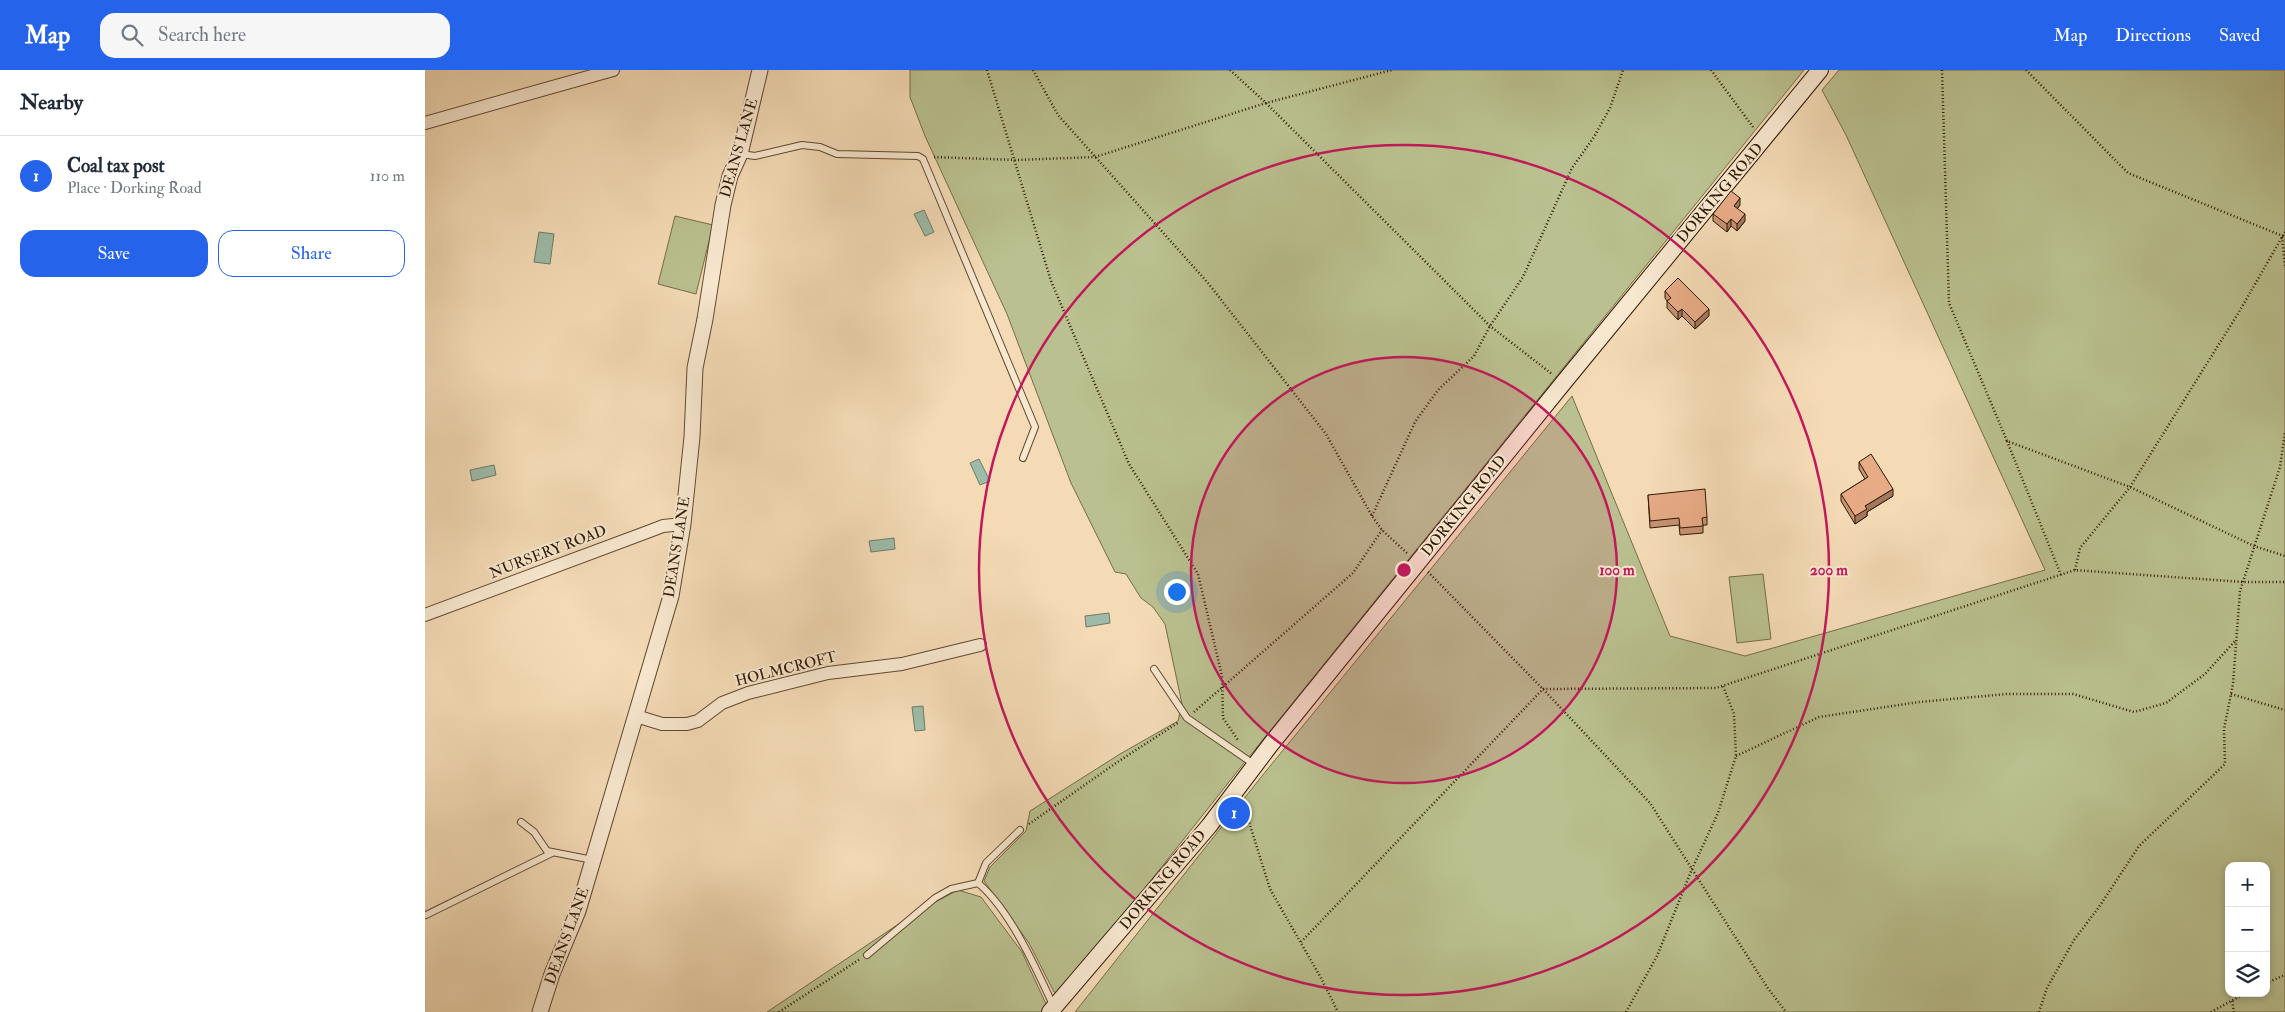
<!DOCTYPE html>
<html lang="en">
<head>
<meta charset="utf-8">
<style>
	body { margin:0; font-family:"IM FELL Double Pica",serif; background:#f6f6f7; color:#1f2937 }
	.controls { position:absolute; right:15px; bottom:15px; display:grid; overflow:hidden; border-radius:10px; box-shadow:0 2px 8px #0003 }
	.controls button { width:45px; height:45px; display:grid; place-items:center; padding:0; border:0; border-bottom:1px solid #e0e1e3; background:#fff; color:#1f2937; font:25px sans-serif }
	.you { position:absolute; left:751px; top:521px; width:18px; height:18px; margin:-12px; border:4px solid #fff; border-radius:50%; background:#1a73e8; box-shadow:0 0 0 8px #1a73e833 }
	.badge { display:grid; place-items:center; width:32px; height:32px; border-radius:50%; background:#2563eb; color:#fff; font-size:16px; font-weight:700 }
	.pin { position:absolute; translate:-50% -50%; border:2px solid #fff; box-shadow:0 1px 5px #0006 }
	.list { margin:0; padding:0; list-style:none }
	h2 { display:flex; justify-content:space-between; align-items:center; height:65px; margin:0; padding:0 20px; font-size:21px }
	h2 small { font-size:16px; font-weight:400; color:#747a83 }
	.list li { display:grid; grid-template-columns:32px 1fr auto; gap:15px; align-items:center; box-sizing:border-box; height:80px; padding:0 20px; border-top:1px solid #e0e1e3 }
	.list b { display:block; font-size:19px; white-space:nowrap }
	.list p { margin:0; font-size:16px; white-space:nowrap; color:#747a83 }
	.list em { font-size:16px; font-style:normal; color:#747a83 }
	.actions { display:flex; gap:10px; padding:15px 20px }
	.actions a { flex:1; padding:11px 0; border:1px solid #2563eb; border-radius:15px; text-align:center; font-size:18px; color:#2563eb }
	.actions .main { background:#2563eb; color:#fff }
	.icon { flex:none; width:28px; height:28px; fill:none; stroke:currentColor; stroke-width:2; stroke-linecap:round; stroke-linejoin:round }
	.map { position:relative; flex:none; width:1860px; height:942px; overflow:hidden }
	header { display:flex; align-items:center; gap:30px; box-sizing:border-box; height:70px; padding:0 25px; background:#2563eb; color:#fff }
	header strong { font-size:24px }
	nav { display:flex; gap:28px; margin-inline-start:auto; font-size:18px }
	.search { width:350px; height:45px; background:#f6f6f7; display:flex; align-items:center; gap:12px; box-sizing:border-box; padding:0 18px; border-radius:15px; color:#747a83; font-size:19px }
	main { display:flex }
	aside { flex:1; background:#fff }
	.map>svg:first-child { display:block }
	.green { fill:#bac08f; stroke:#746c49; fill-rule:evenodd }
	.water { fill:#9cbca9; stroke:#707a67 }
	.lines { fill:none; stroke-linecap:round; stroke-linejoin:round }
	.service-casing { stroke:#604930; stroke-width:8 }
	.minor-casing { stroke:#604930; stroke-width:14 }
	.tertiary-casing { stroke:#604930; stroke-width:17 }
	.secondary-casing { stroke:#2f1803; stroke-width:18 }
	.path { stroke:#2f1803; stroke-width:2.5; stroke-dasharray:1 2.5; stroke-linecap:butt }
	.service { stroke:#f8e8d0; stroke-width:6 }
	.minor { stroke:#f8e8d0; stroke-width:12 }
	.tertiary { stroke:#f8e8d0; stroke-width:15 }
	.secondary { stroke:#f8e8d0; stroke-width:16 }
	.wall { fill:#c79373; stroke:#2f1803 }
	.shaded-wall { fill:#a2785e; stroke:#2f1803 }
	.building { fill:#e7ab86; stroke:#2f1803 }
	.ring { fill:none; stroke:#c2185b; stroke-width:2.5 }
	.labels { text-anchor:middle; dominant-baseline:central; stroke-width:4; stroke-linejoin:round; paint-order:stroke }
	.street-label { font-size:15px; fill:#2f1803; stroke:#f8e8d0 }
	.centre { fill:#c2185b; stroke:#f8e8d0; stroke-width:2.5 }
	.ring-label { font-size:15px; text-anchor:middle; font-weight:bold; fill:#c2185b; stroke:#f8e8d0; stroke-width:4; stroke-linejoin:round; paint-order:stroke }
</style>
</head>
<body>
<header>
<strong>Map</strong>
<div class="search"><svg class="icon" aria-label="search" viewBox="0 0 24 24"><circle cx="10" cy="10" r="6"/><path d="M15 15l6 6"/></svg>Search here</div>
<nav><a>Map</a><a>Directions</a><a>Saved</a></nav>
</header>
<main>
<aside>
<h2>Nearby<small></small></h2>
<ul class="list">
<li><span class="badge">1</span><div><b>Coal tax post</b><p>Place · Dorking Road</p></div><em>110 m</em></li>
</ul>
<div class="actions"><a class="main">Save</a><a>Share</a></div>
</aside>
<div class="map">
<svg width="1860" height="942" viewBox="0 0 1860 942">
	<rect width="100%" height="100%" fill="#f4dbb6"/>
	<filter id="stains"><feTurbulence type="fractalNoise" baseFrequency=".004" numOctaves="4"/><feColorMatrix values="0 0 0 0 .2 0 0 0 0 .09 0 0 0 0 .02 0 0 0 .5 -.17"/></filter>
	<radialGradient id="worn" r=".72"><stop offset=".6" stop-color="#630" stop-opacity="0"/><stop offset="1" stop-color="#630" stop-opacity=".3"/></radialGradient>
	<!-- green -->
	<g class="green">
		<polygon points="485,0 1379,0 819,693 636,924 629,922 604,873 559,811 565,797 601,761 605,741 695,684 753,651 757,634 740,554 728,537 716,528 701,504 690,502 646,413 582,244 500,66 485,27"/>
		<path d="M1414 0H1860V942H650L837 706 1147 326 1245 566 1320 586 1620 500 1421 65 1397 20ZM1804 796H1841V923H1804Z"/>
		<polygon points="250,146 288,155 271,224 233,214"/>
		<polygon points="1338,504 1346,569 1312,573 1304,507"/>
		<polygon points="533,820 556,827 597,882 621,934 628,942 342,942 493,841"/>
	</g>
	<!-- water -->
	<g class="water">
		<polygon points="499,140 509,162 500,166 489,144"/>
		<polygon points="114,162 129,164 125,194 109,192"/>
		<polygon points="554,389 565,411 555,415 545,393"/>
		<polygon points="69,395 71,405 47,411 45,400"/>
		<polygon points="469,468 470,479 446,482 444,471"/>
		<polygon points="684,543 685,553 661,557 660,546"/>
		<polygon points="498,636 500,660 490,661 487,637"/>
	</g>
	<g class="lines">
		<!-- service casing -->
		<g class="service-casing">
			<g id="service">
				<polyline points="316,84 330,86 377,75 395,77 412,84 493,86 498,89 610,357 598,388"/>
				<polyline points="729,599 762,648 830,695"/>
				<polyline points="96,752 109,762 122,781 168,790"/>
				<polyline points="553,813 561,793 595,760"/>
				<polyline points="1,845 127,783"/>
				<path d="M442 885 510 828 526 819 553 813C585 840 611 898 628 935"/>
			</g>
		</g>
		<!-- minor casing -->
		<g class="minor-casing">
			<g id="minor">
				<polyline points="0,53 188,0"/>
				<polyline points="0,545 225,461 238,456 258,454"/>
				<polyline points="211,646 237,654 262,654 273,651 297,633 323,623 403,603 477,594 555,575"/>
			</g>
		</g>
		<!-- tertiary casing -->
		<g class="tertiary-casing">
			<polyline id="tertiary" points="115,942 127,904 153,841 246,526 258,454 267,367 270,298 280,249 298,135 305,106 315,84 335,0"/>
		</g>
		<!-- secondary casing -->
		<g class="secondary-casing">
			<polyline id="secondary" points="625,942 784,756 846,674 1139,312 1395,0"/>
		</g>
		<!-- path -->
		<g class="path">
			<polyline points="562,0 626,211 704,394 773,504 797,606 798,648 813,670"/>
			<polyline points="608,0 633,45 783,213 901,364 947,446 957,460 982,483"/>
			<polyline points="805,0 841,33 1065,256 1127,304"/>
			<polyline points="1286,0 1328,57"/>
			<polyline points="1517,0 1524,233 1582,371 1705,417 1829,476 1860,486"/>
			<polyline points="1601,0 1703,103 1860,167"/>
			<polyline points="509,87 591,90 670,87 841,33 967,0"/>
			<polyline points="1857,167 1860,196"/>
			<polyline points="1582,371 1636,505"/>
			<polyline points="947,446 990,352 1013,320 1049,286 1065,256 1098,207 1147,98 1169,67 1185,38 1198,0"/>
			<polyline points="1650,500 1655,478 1705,417 1814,242 1860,162"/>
			<polyline points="1003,502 1118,619 1225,733 1342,917 1361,942"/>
			<polyline points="1806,624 1860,640"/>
			<polyline points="769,642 928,503 957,460"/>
			<polyline points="1311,686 1394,647 1494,632 1582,624 1648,624 1709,642 1741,633 1780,604 1811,570"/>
			<polyline points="819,736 845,819 896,908 913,942"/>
			<polyline points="604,754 691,693 754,652"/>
			<polyline points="876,872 1118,619 1291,618 1650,500 1818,512 1860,512"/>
			<polyline points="1841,913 1860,905"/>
			<polyline points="1807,931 1809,942"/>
			<polyline points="354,942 435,889"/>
			<polyline points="1201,942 1232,886 1267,799 1293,743 1311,686 1309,644 1298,616"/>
			<polyline points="1614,942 1622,918 1649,870 1674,837 1714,776 1800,694 1799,659 1808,614 1815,521 1855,397 1860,362"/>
			<polyline points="1786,942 1821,923"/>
		</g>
		<!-- service -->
		<use href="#service" class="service"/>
		<!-- minor -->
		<use href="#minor" class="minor"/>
		<!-- tertiary -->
		<use href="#tertiary" class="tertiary"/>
		<!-- secondary -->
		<use href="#secondary" class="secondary"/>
	</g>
	<!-- wall -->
	<g class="wall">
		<polygon points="1315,135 1312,139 1320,151 1312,161 1306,156 1302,162 1288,151 1288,144"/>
		<polygon points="1240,221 1284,246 1270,259 1257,246 1253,250 1242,238 1242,231 1240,228"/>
		<polygon points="1434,392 1468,426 1442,442 1442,446 1430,454 1416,431 1416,424 1440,409 1434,399"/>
		<polygon points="1223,425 1282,447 1282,455 1278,455 1278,463 1255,465 1254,455 1225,458"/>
	</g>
	<!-- shaded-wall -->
	<g class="shaded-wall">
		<polygon points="1315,128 1315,135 1309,143 1309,136"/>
		<polygon points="1320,144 1320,151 1312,161 1312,154"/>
		<polygon points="1306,149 1306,156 1302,162 1302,154"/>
		<polygon points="1257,239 1257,246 1253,250 1253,242"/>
		<polygon points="1284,239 1284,246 1270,259 1270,252"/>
		<polygon points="1468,419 1468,426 1442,442 1442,446 1430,454 1430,446 1440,436"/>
	</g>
	<!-- building -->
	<g class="building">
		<polygon points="1306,121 1315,128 1309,136 1320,144 1312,154 1306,149 1302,154 1288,144"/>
		<polygon points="1253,208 1284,239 1270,252 1257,239 1253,242 1242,231 1246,228 1240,221"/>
		<polygon points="1446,384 1468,419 1440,436 1442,439 1430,446 1416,424 1443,407 1434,392"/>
		<polygon points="1280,419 1282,447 1277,448 1278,456 1255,458 1254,448 1225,451 1223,425"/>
	</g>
	<!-- distance rings -->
	<circle cx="979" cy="500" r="213" fill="#c2185b" fill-opacity=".12"/>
	<g class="ring">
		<circle cx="979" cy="500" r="213"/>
		<circle cx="979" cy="500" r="425"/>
	</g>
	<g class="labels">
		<!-- street labels -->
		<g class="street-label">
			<text transform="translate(314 78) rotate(-74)">DEANS LANE</text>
			<text transform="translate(1295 123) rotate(-50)">DORKING ROAD</text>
			<text transform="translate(1039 436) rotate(-51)">DORKING ROAD</text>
			<text transform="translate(252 477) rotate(-81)">DEANS LANE</text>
			<text transform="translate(123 482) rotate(-21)">NURSERY ROAD</text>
			<text transform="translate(361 599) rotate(-14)">HOLMCROFT</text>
			<text transform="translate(738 810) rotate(-50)">DORKING ROAD</text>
			<text transform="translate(142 866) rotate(-70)">DEANS LANE</text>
		</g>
	</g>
	<circle cx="979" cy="500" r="8" class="centre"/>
	<g class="ring-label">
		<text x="1192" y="505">100 m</text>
		<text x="1404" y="505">200 m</text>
	</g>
	<rect width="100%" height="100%" filter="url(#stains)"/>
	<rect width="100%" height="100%" fill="url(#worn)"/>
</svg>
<div class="controls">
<button>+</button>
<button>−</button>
<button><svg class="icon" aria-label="layers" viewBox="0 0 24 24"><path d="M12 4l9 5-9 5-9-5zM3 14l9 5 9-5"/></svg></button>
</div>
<div class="you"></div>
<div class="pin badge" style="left:809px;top:743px">1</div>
</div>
</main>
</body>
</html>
